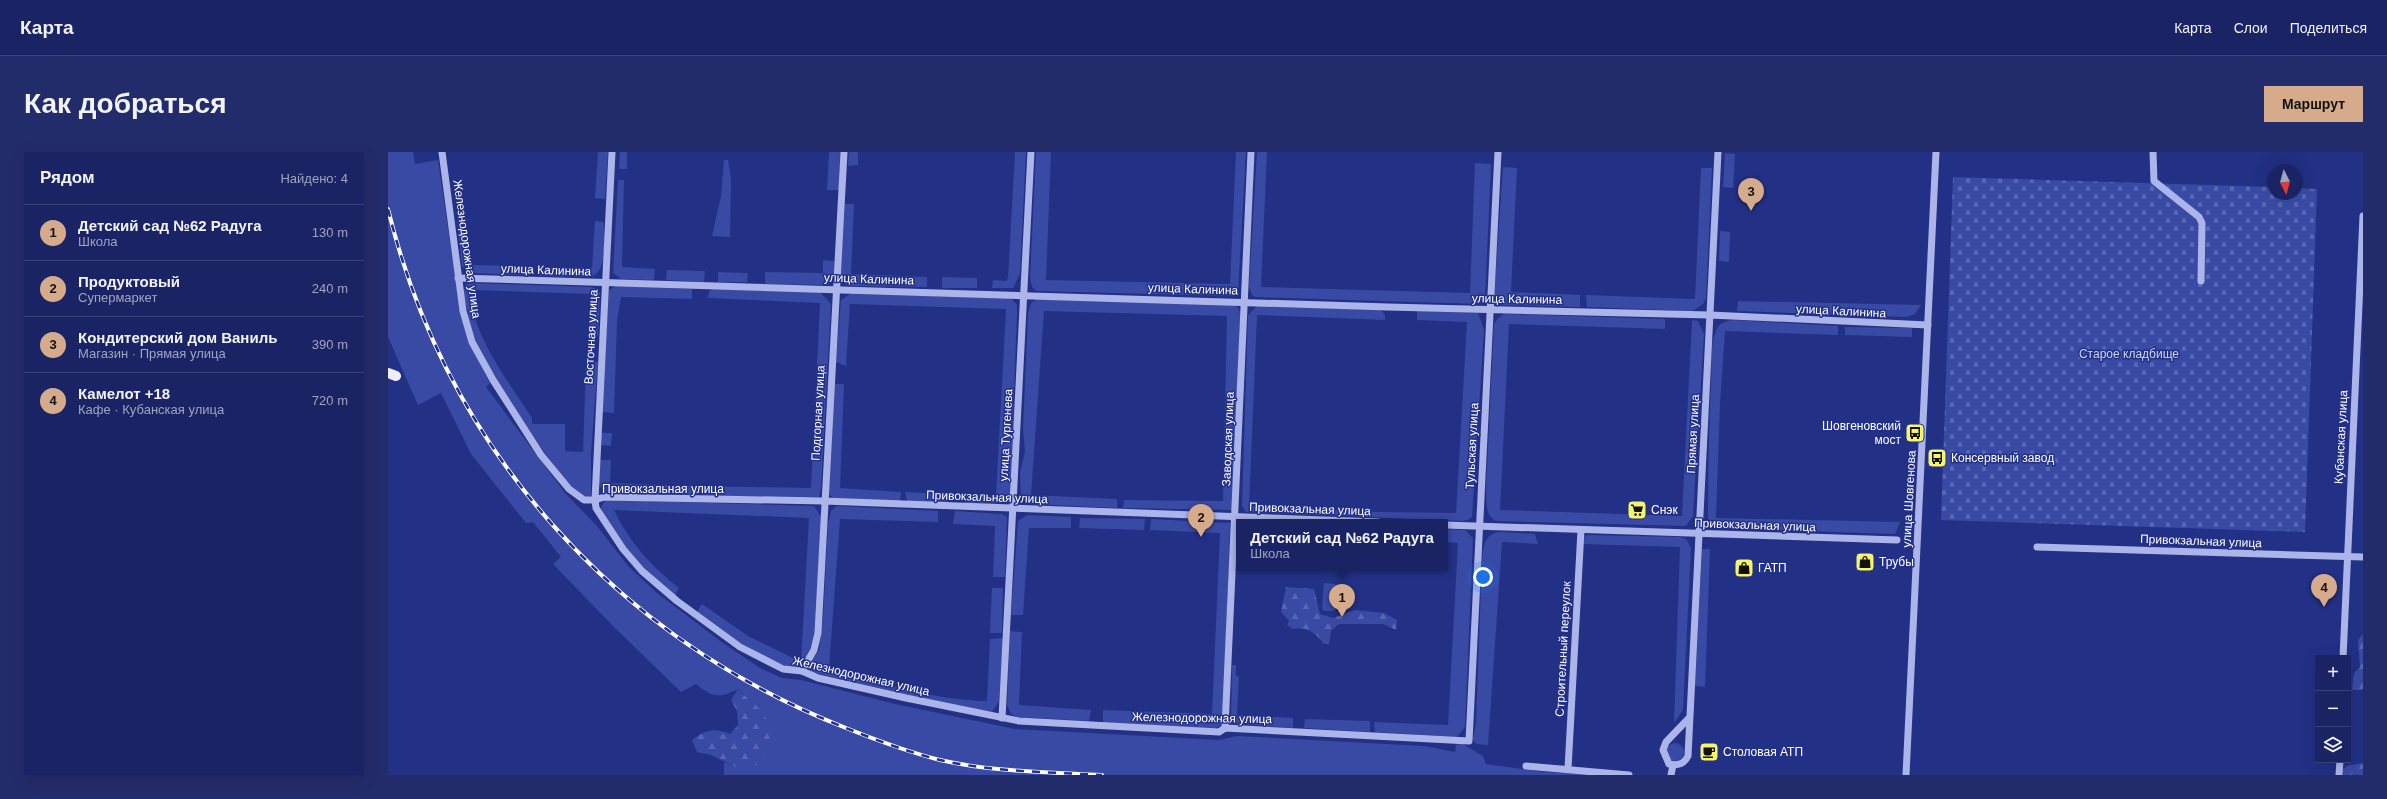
<!DOCTYPE html>
<html lang="ru">
<head>
<meta charset="utf-8">
<style>
	body { margin:0; font-family:Helvetica,sans-serif; background:#232c6a; color:#f1f3f6 }
	.controls { position:absolute; right:12px; bottom:12px; display:grid; overflow:hidden; border-radius:0px; box-shadow:0 4px 16px #0002 }
	.controls button { width:36px; height:36px; display:grid; place-items:center; padding:0; border:0; border-bottom:1px solid #384178; background:#1a2464; color:#f1f3f6; font:20px sans-serif }
	.compass { position:absolute; left:1879px; top:12px; width:36px; height:36px; border-radius:50%; background:#1a2464; box-shadow:0 4px 16px #0002; rotate:174deg }
	.you { position:absolute; left:1095px; top:425px; width:14px; height:14px; margin:-10px; border:3px solid #fff; border-radius:50%; background:#1a73e8; box-shadow:0 0 0 6px #1a73e833 }
	.badge { display:grid; place-items:center; width:26px; height:26px; border-radius:50%; background:#d6ab8b; color:#111; font-size:13px; font-weight:700 }
	.pin { position:absolute; translate:-50% -33px; filter:drop-shadow(0 1px 2px #0008) }
	.pin::after { content:''; position:absolute; top:21px; width:14px; height:12px; background:inherit; clip-path:polygon(0 0,100% 0,50% 100%) }
	.popup { position:absolute; left:848px; top:367px; width:212px; height:52px; box-sizing:border-box; display:grid; place-content:center; border-radius:0px; background:#1a2464; filter:drop-shadow(0 1px 3px #0005); font-size:13px; white-space:nowrap; color:#9fa4bf }
	.popup b { font-size:15px; color:#f1f3f6 }
	.popup::after { content:''; position:absolute; left:50%; top:100%; margin-left:-8px; border:8px solid transparent; border-top-color:#1a2464 }
	.list { margin:0; padding:0; list-style:none }
	h2 { display:flex; justify-content:space-between; align-items:center; height:52px; margin:0; padding:0 16px; font-size:17px }
	h2 small { font-size:13px; font-weight:400; color:#9fa4bf }
	.list li { display:grid; grid-template-columns:26px 1fr auto; gap:12px; align-items:center; box-sizing:border-box; height:56px; padding:0 16px; border-top:1px solid #384178 }
	.list b { display:block; font-size:15px; white-space:nowrap }
	.list p { margin:0; font-size:13px; white-space:nowrap; color:#9fa4bf }
	.list em { font-size:13px; font-style:normal; color:#9fa4bf }
	.icon { flex:none; width:22px; height:22px; fill:none; stroke:currentColor; stroke-width:2; stroke-linecap:round; stroke-linejoin:round }
	.map { position:relative; flex:none; width:1975px; height:623px; overflow:hidden; border-radius:0px }
	header { display:flex; align-items:center; gap:24px; box-sizing:border-box; height:56px; padding:0 20px; background:#1a2464; border-bottom:1px solid #384178 }
	header strong { font-size:19px }
	nav { display:flex; gap:22px; margin-inline-start:auto; font-size:14px }
	.intro { display:flex; align-items:center; justify-content:space-between; box-sizing:border-box; height:96px; padding:0 24px }
	h1 { margin:0; font-size:28px }
	.button { padding:10px 18px; border-radius:0px; background:#d6ab8b; color:#111; font-size:14px; font-weight:700 }
	main { display:flex; gap:24px; padding:0 24px }
	aside { flex:1; background:#1a2464; border-radius:0px; box-shadow:0 4px 16px #0002 }
	.map>svg:first-child { display:block }
	.green { fill:#394aa4 }
	.forest { fill:url(#forest-firs) }
	.cemetery { fill:url(#cemetery-stones) }
	.lines { fill:none; stroke-linecap:round; stroke-linejoin:round }
	.minor { stroke:#abb5e9; stroke-width:7 }
	.major { stroke:#eeeffe; stroke-width:10 }
	.rail-casing { stroke:#fff; stroke-width:4 }
	.rail { stroke:#223085; stroke-width:2.5; stroke-dasharray:8; stroke-linecap:butt }
	.labels { text-anchor:middle; dominant-baseline:central; stroke-width:3; stroke-linejoin:round; paint-order:stroke }
	.street-label { font-size:12px; fill:#fff; stroke:#223085 }
	.park-label { font-size:12px; fill:#cfd5f7; stroke:#223085 }
	.poi-label { font-size:12px; fill:#fff; stroke:#223085; text-anchor:start }
</style>
</head>
<body>
<header>
<strong>Карта</strong>
<nav><a>Карта</a><a>Слои</a><a>Поделиться</a></nav>
</header>
<div class="intro"><h1>Как добраться</h1><a class="button">Маршрут</a></div>
<main>
<aside>
<h2>Рядом<small>Найдено: 4</small></h2>
<ul class="list">
<li><span class="badge">1</span><div><b>Детский сад №62 Радуга</b><p>Школа</p></div><em>130 m</em></li>
<li><span class="badge">2</span><div><b>Продуктовый</b><p>Супермаркет</p></div><em>240 m</em></li>
<li><span class="badge">3</span><div><b>Кондитерский дом Ваниль</b><p>Магазин · Прямая улица</p></div><em>390 m</em></li>
<li><span class="badge">4</span><div><b>Камелот +18</b><p>Кафе · Кубанская улица</p></div><em>720 m</em></li>
</ul>
</aside>
<div class="map">
<svg width="1975" height="623" viewBox="0 0 1975 623">
	<defs>
		<pattern id="forest-firs" width="22" height="20" patternUnits="userSpaceOnUse"><rect width="22" height="20" fill="#394aa4"/><path d="M5 1l3.5 6h-7zM16 11l3.5 6h-7z" fill="#5765b2"/></pattern>
		<pattern id="cemetery-stones" width="16" height="16" patternUnits="userSpaceOnUse"><rect width="16" height="16" fill="#394aa4"/><path d="M2 7V4a2 2 0 0 1 4 0v3zM10 15v-3a2 2 0 0 1 4 0v3z" fill="#5765b2"/></pattern>
	</defs>
	<rect width="100%" height="100%" fill="#223085"/>
	<!-- green -->
	<g class="green">
		<path d="M0 0H25L27 12 50 8 73 165 84 196 102 231 98 235 177 341 208 373 241 415 269 441 335 491 372 516 394 526 413 528 507 552 627 577 812 587 831 588 849 584 1036 594 1067 600 1068 593 1073 591 1095 604 1098 612 1156 620 1211 623H336V610L350 616 375 561 350 537C331 547 324 545 308 532L293 540 225 474 165 412 173 405 145 370 138 371 83 302 53 241 30 253 0 185Z"/>
		<polygon points="210,0 220,0 217,47 207,46"/>
		<polygon points="232,0 239,0 239,17 231,17"/>
		<polygon points="441,0 452,0 451,38 439,38"/>
		<polygon points="461,0 470,0 470,13 460,14"/>
		<polygon points="627,0 638,0 632,122 625,136 604,136 605,128 618,129 620,126"/>
		<polygon points="648,0 663,0 658,128 842,132 848,0 858,0 850,141 843,144 649,139 644,135 642,126"/>
		<polygon points="869,0 879,0 873,135 1082,141 1087,11 1103,12 1097,147 1092,152 867,145 864,143 861,134"/>
		<polygon points="1337,1 1347,2 1345,36 1335,35"/>
		<polygon points="336,8 340,8 343,26 342,85 324,84 333,44"/>
		<polygon points="1115,15 1129,16 1123,140 1192,143 1192,155 1115,153 1108,151 1106,146"/>
		<polygon points="1313,16 1324,16 1318,147 1315,152 1305,159 1199,155 1198,143 1307,147"/>
		<polygon points="230,28 236,28 234,115 267,117 266,127 263,128 233,127 225,121"/>
		<polygon points="457,52 466,52 463,122 539,125 539,135 463,134 455,131 452,124"/>
		<polygon points="69,64 74,64 80,113 137,114 136,123 83,121 74,114"/>
		<path d="M207 69 216 70C215 86 221 118 203 125L152 124V115L204 116Z"/>
		<polygon points="1332,79 1342,80 1341,110 1331,109"/>
		<polygon points="435,108 447,109 446,125 440,133 377,132 377,120 435,121"/>
		<polygon points="279,118 317,119 316,130 278,128"/>
		<polygon points="330,120 360,121 359,130 330,130"/>
		<polygon points="554,125 589,126 589,136 554,136"/>
		<path d="M87 131 203 135 209 137 212 141 210 184H202V142L87 138 86 149 83 151C92 194 120 229 144 266V272H177V299L195 300 198 210H210L203 301V344L197 346 178 331 123 253 87 192 75 140 78 132Z"/>
		<polygon points="228,134 304,137 304,147 233,145 229,169 226,261 213,260 221,138"/>
		<polygon points="324,137 415,139 433,141 443,152 433,336 431,345 315,344 313,334 423,336 432,151 320,146 321,140"/>
		<polygon points="462,142 623,146 629,153 629,162 622,345 619,351 577,352 578,343 608,344 618,157 462,152 458,214 448,210 453,148"/>
		<path d="M649 147 846 152C851 156 852 159 852 165L846 350 844 358 735 356 736 348 835 349 839 164 656 159 643 343 729 347V356L642 352 633 347 632 320 637 300 635 277 640 161 643 151Z"/>
		<polygon points="1350,149 1533,153 1527,162 1518,165 1349,159"/>
		<polygon points="869,154 993,158 997,163 997,168 869,163 861,354 990,360 1068,361 1079,170 1029,168 1029,159 1090,161 1096,178 1084,365 1080,368 1075,369 858,360 854,354 860,163"/>
		<path d="M1116 162 1277 167V177L1121 172 1112 358 1294 364 1304 168 1310 169 1316 182 1305 364 1298 374 1108 369C1096 363 1099 348 1098 336L1106 172 1110 166Z"/>
		<path d="M1345 168 1450 174V183L1337 179 1332 252 1328 366 1512 370 1507 382 1327 376 1320 366C1320 319 1321 274 1323 227 1324 212 1322 193 1328 179 1331 171 1337 169 1345 168Z"/>
		<polygon points="1457,175 1524,176 1524,185 1457,183"/>
		<polygon points="446,232 456,232 452,336 513,340 512,349 446,346 440,342"/>
		<polygon points="213,281 224,281 223,294 212,293"/>
		<path d="M211 308H223L222 331 308 334V343L220 341C206 335 210 321 211 308Z"/>
		<polygon points="517,340 561,342 560,351 519,350"/>
		<path d="M220 348 426 354 434 366 427 485C425 493 419 511 411 514 391 523 327 473 309 460L314 452 360 484 413 510 421 366 226 358C242 391 263 414 291 436L287 444C266 426 218 382 213 355L216 350Z"/>
		<path d="M449 354 550 359V370L452 367 441 516 448 520C498 532 546 548 599 549L602 487 615 486 611 549 605 559 598 561 423 520 422 512 431 498 435 466 440 372 443 359Z"/>
		<polygon points="567,359 614,362 619,365 617,425 605,425 607,374 565,372"/>
		<polygon points="639,363 683,365 683,376 641,376 635,463 623,463 630,369"/>
		<polygon points="692,366 757,367 756,378 691,376"/>
		<polygon points="763,367 842,371 835,568 833,573 826,577 717,572 715,570 715,558 824,562 832,381 762,378"/>
		<polygon points="1057,377 1077,378 1085,386 1077,575 1069,585 987,580 986,570 1060,573 1070,391 1057,390"/>
		<path d="M1114 380 1147 382 1150 392 1114 390 1100 593 1088 592 1085 587 1088 571 1094 407C1096 393 1097 380 1114 380Z"/>
		<polygon points="1199,383 1292,385 1298,387 1303,396 1295,558 1286,571 1292,395 1194,392 1196,386"/>
		<polygon points="1314,397 1322,397 1317,535 1307,534"/>
		<polygon points="936,431 947,432 949,434 948,456 946,459 936,459 934,456"/>
		<polygon points="604,436 615,436 614,481 602,481"/>
		<polygon points="622,479 634,480 631,553 703,558 701,569 629,565 623,562 619,553"/>
		<polygon points="844,513 848,513 848,524 851,525 849,563 905,566 905,576 843,571"/>
		<polygon points="917,567 982,569 982,580 916,576"/>
		<circle cx="1287" cy="600" r="9"/>
	</g>
	<!-- forest -->
	<g class="forest">
		<path d="M898 435 926 437 932 462 945 466 967 458 996 461 1009 468 1008 478 995 472H951L943 479 941 492H936C928 481 919 475 905 477L899 473 901 469 893 460Z"/>
		<polygon points="1975,482 1975,538 1964,538 1966,521 1972,515 1970,488"/>
		<path d="M350 537C357 545 368 552 375 561 386 576 381 597 374 612L350 616 323 603 309 600 304 588C316 578 327 575 342 582L350 573 349 559 343 548Z"/>
		<polygon points="1975,611 1975,623 1955,623 1954,618 1959,614"/>
	</g>
	<!-- cemetery -->
	<polygon class="cemetery" points="1565,25 1885,35 1885,42 1909,42 1909,36 1929,37 1917,380 1553,368"/>
	<g class="lines">
		<!-- minor -->
		<g class="minor">
			<polyline points="54,0 75,159 84,190 105,228 153,303 181,337 196,348 207,348 208,356 235,397 254,419 289,449 352,495 395,517 414,519 430,526 518,546 631,569 831,580 837,576 1081,589 1110,0"/>
			<polyline points="224,0 207,348 216,345 436,349 990,370"/>
			<polyline points="1765,0 1766,29 1811,65 1814,71 1813,129"/>
			<polyline points="70,126 1000,155 1322,163 1540,173"/>
			<polyline points="1057,373 1509,388"/>
			<polyline points="1649,395 1975,405"/>
			<polyline points="1955,506 1975,64"/>
			<polyline points="414,519 426,498 430,481 456,0"/>
			<polyline points="614,566 643,0"/>
			<path d="M1301 566 1278 590 1275 598 1281 612C1290 614 1296 612 1300 604L1330 0"/>
			<polyline points="837,576 863,0"/>
			<polyline points="1138,614 1241,623"/>
			<polyline points="1180,617 1193,378"/>
			<polyline points="1283,623 1285,613"/>
			<polyline points="1518,623 1548,0"/>
			<polyline points="1951,623 1952,608"/>
		</g>
		<!-- major -->
		<polyline class="major" points="0,221 8,224"/>
		<!-- rail casing -->
		<g class="rail-casing">
			<path id="rail" d="M0 57C59 298 228 486 458 576 488 588 520 600 552 608 604 620 660 620 714 623"/>
		</g>
		<!-- rail -->
		<use href="#rail" class="rail"/>
	</g>
	<!-- icons -->
	<defs>
		<g id="bus-square" transform="scale(1)"><rect x="-9" y="-9" width="18" height="18" rx="4" fill="#f5f56d" stroke="#223085"/><path d="M-5-6H5V4H4V6H2V4H-2V6H-4V4H-5ZM-3.5-4V0h7V-4ZM-3.5 1.2v1.5H-2V1.2ZM2 1.2v1.5H3.5V1.2Z" fill="#111"/></g>
		<g id="supermarket-square" transform="scale(1)"><rect x="-9" y="-9" width="18" height="18" rx="4" fill="#f5f56d" stroke="#223085"/><path d="M-6-5.5h2.5l.6 2H6L4.5 2H-2.5L-4.4-4H-6ZM-1.5 3.2a1.3 1.3 0 1 0 .1 0ZM3 3.2a1.3 1.3 0 1 0 .1 0Z" fill="#111"/></g>
		<g id="shop-square" transform="scale(1)"><rect x="-9" y="-9" width="18" height="18" rx="4" fill="#f5f56d" stroke="#223085"/><path d="M-5-2.5h2.3a2.7 3.5 0 0 1 5.4 0H5L5.5 6h-11ZM-1.5-2.5h3a1.5 2.3 0 0 0-3 0Z" fill="#111"/></g>
		<g id="cafe-square" transform="scale(1)"><rect x="-9" y="-9" width="18" height="18" rx="4" fill="#f5f56d" stroke="#223085"/><path d="M-5.5-4.5H6V0H3Q3 3.5 0 3.5H-2.5Q-5.5 3.5-5.5 0ZM3-3.2v2h1.7v-2ZM-6 4.5H4V6H-6Z" fill="#111"/></g>
	</defs>
	<g fill-rule="evenodd">
		<use href="#bus-square" x="1527" y="281"/>
		<use href="#bus-square" x="1549" y="306"/>
		<use href="#supermarket-square" x="1249" y="358"/>
		<use href="#shop-square" x="1477" y="410"/>
		<use href="#shop-square" x="1356" y="416"/>
		<use href="#cafe-square" x="1321" y="600"/>
	</g>
	<g class="labels">
		<!-- street labels -->
		<g class="street-label">
			<text transform="translate(79 97) rotate(82)">Железнодорожная улица</text>
			<text transform="translate(158 118) rotate(2)">улица Калинина</text>
			<text transform="translate(481 127) rotate(2)">улица Калинина</text>
			<text transform="translate(805 137) rotate(2)">улица Калинина</text>
			<text transform="translate(1129 147) rotate(1)">улица Калинина</text>
			<text transform="translate(1453 159) rotate(3)">улица Калинина</text>
			<text transform="translate(203 185) rotate(-87)">Восточная улица</text>
			<text transform="translate(430 261) rotate(-87)">Подгорная улица</text>
			<text transform="translate(1305 282) rotate(-87)">Прямая улица</text>
			<text transform="translate(618 283) rotate(-87)">улица Тургенева</text>
			<text transform="translate(1953 285) rotate(-87)">Кубанская улица</text>
			<text transform="translate(840 287) rotate(-88)">Заводская улица</text>
			<text transform="translate(1084 294) rotate(-87)">Тульская улица</text>
			<text x="275" y="337">Привокзальная улица</text>
			<text transform="translate(599 345) rotate(2)">Привокзальная улица</text>
			<text transform="translate(1521 347) rotate(-87)">улица Шовгенова</text>
			<text transform="translate(922 357) rotate(2)">Привокзальная улица</text>
			<text transform="translate(1367 373) rotate(2)">Привокзальная улица</text>
			<text transform="translate(1813 389) rotate(2)">Привокзальная улица</text>
			<text transform="translate(1175 497) rotate(-87)">Строительный переулок</text>
			<text transform="translate(473 524) rotate(13)">Железнодорожная улица</text>
			<text transform="translate(814 566) rotate(1)">Железнодорожная улица</text>
		</g>
		<!-- park labels -->
		<g class="park-label">
			<text x="1741" y="202">Старое кладбище</text>
		</g>
		<!-- poi labels -->
		<g class="poi-label">
			<text x="1513" y="274" text-anchor="end">Шовгеновский<tspan x="1513" dy="14">мост</tspan></text>
			<text x="1563" y="306">Консервный завод</text>
			<text x="1263" y="358">Снэк</text>
			<text x="1491" y="410">Трубы</text>
			<text x="1370" y="416">ГАТП</text>
			<text x="1335" y="600">Столовая АТП</text>
		</g>
	</g>
</svg>
<div class="controls">
<button>+</button>
<button>−</button>
<button><svg class="icon" aria-label="layers" viewBox="0 0 24 24"><path d="M12 4l9 5-9 5-9-5zM3 14l9 5 9-5"/></svg></button>
</div>
<svg class="compass" viewBox="-18 -18 36 36"><path d="M0-13l5 13h-10z" fill="#e53935"/><path d="M0 13l5-13h-10z" fill="#9fa4bf"/></svg>
<div class="you"></div>
<div class="pin badge" style="left:954px;top:465px">1</div>
<div class="popup"><b>Детский сад №62 Радуга</b>Школа</div>
<div class="pin badge" style="left:813px;top:385px">2</div>
<div class="pin badge" style="left:1363px;top:59px">3</div>
<div class="pin badge" style="left:1936px;top:455px">4</div>
</div>
</main>
</body>
</html>
